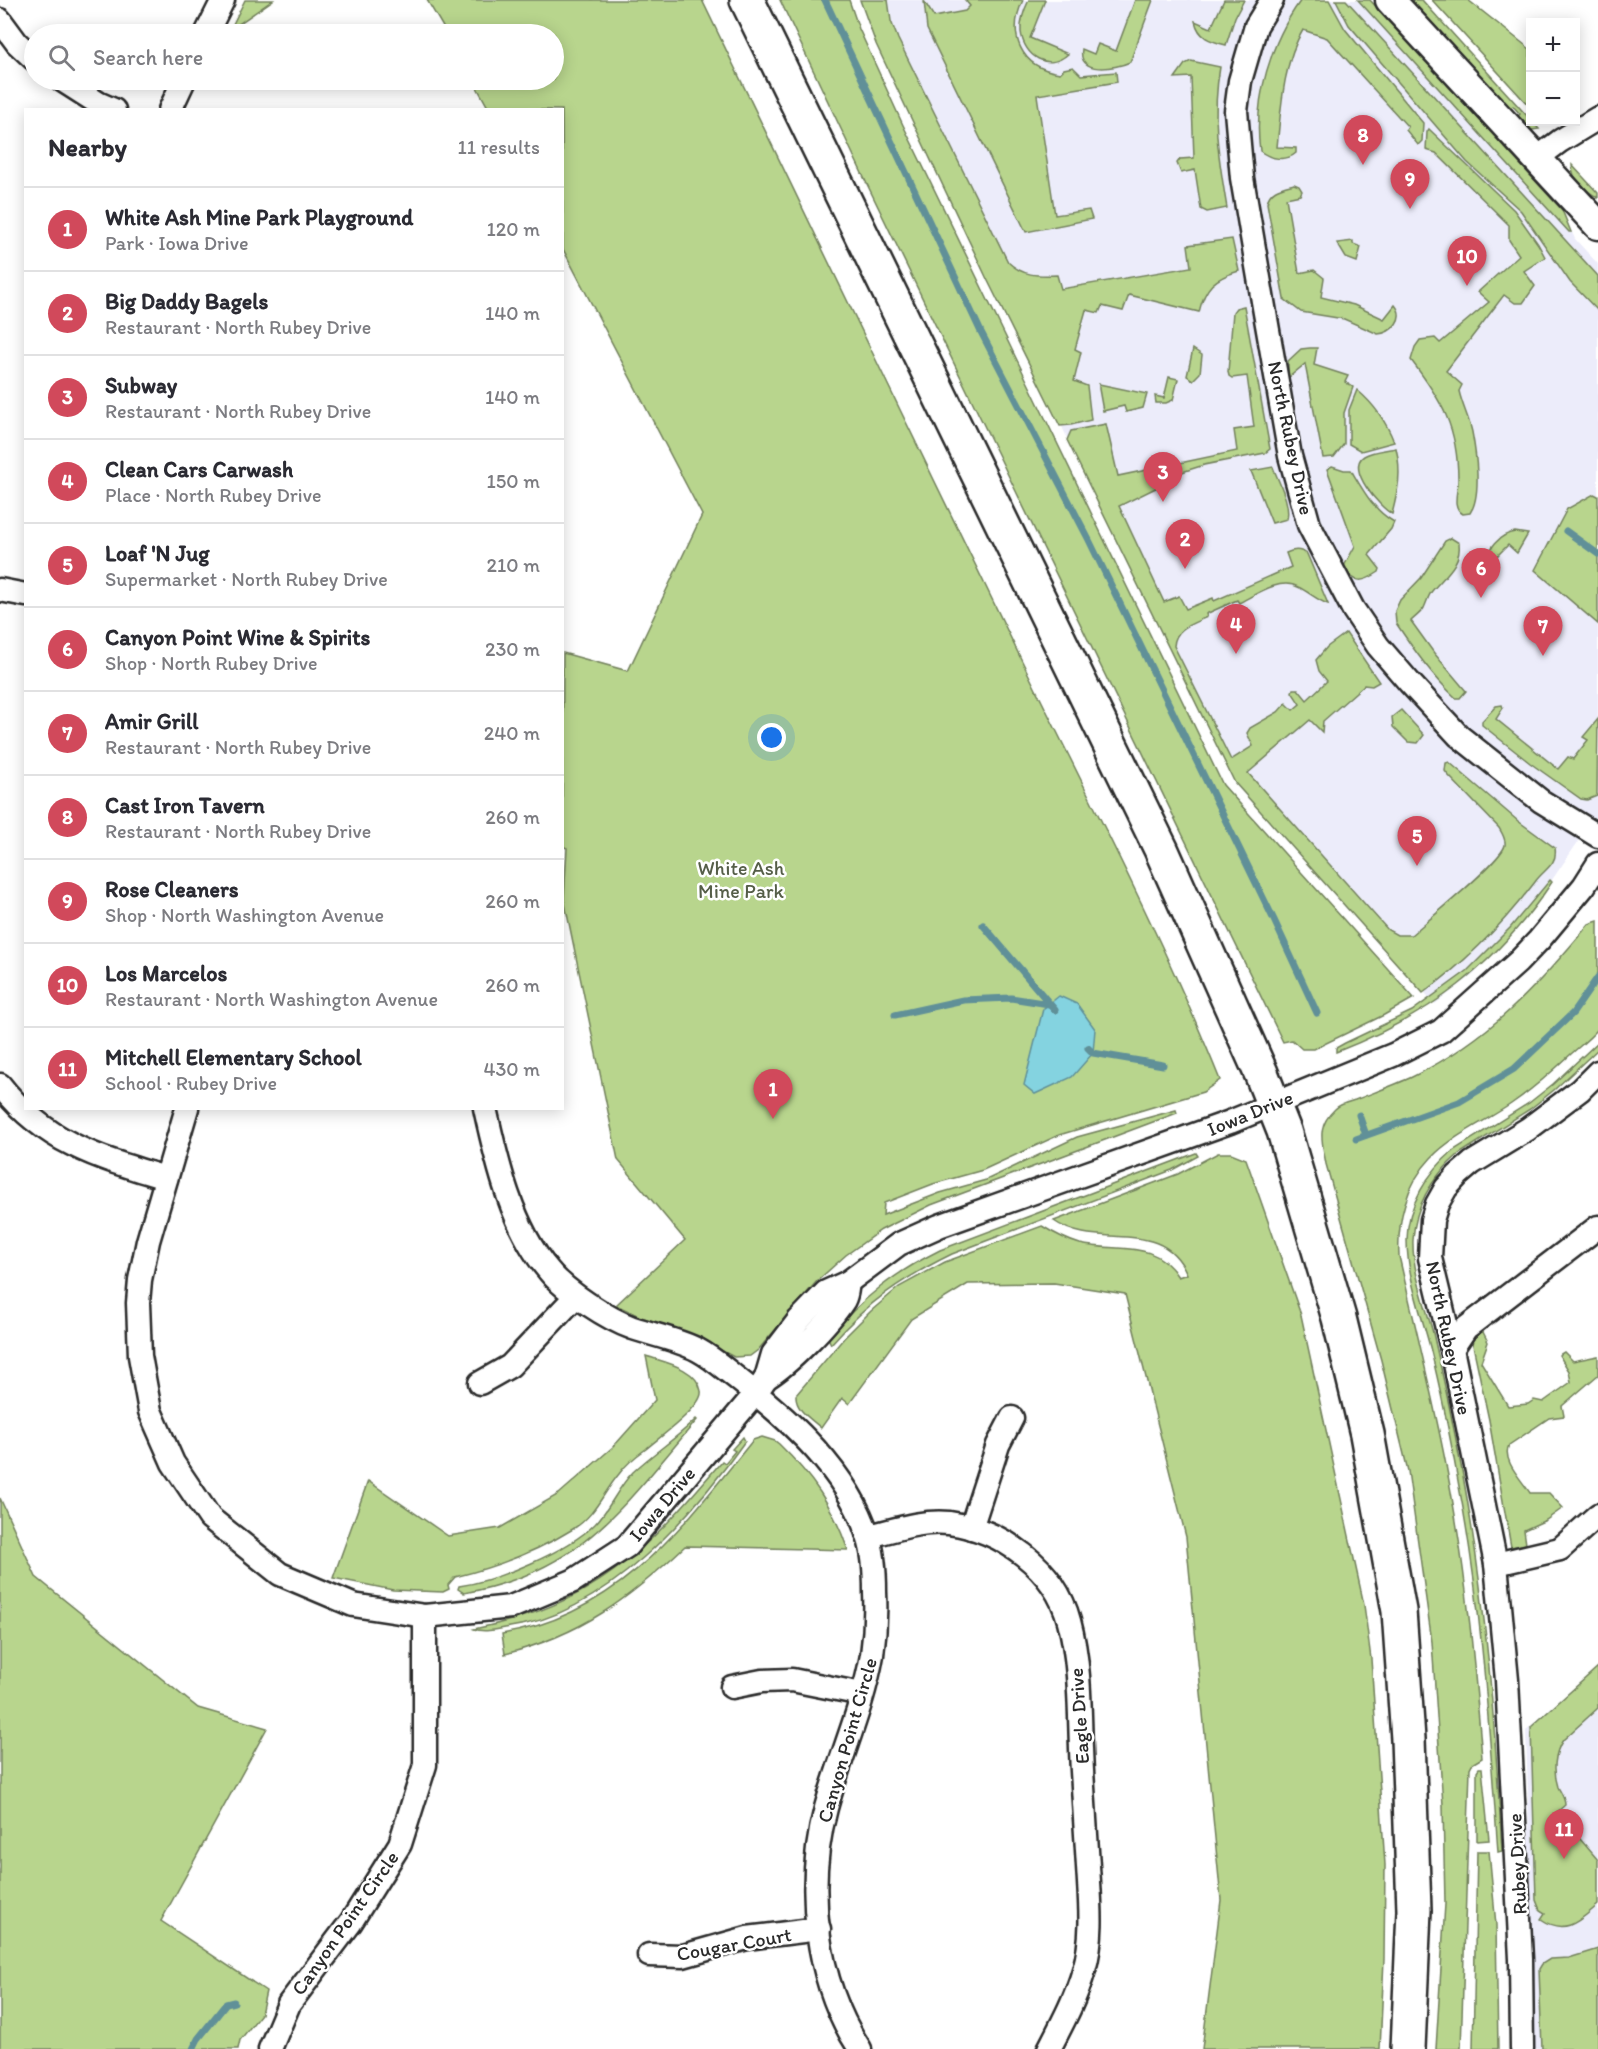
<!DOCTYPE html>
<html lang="en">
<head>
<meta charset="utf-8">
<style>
	body { margin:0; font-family:Itim,sans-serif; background:#f2f2f3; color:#2b2b33 }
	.controls { position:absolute; right:18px; top:18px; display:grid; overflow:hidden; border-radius:0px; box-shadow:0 3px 15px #0003 }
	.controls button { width:54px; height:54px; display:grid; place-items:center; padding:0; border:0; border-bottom:2px solid #e1e1e2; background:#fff; color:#2b2b33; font:30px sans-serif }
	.you { position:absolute; left:772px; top:738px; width:21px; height:21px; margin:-15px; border:4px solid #fff; border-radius:50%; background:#1a73e8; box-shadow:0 0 0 9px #1a73e833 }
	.badge { display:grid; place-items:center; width:39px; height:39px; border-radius:50%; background:#d1495b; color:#fff; font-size:20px; font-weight:700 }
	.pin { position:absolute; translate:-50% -50px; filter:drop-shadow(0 2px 3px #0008) }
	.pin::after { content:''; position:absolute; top:32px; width:21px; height:18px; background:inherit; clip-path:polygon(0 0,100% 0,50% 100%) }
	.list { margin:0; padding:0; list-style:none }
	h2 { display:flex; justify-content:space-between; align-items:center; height:78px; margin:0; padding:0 24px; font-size:26px }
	h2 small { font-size:20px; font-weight:400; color:#7c7c81 }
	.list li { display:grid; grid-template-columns:39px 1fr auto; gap:18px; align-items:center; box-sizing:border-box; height:84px; padding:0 24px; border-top:2px solid #e1e1e2 }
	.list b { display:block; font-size:22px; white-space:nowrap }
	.list p { margin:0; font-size:20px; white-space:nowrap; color:#7c7c81 }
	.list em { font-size:20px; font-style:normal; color:#7c7c81 }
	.icon { flex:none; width:33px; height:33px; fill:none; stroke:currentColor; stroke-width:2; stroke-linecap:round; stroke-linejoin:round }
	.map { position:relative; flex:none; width:1598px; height:2049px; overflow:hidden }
	.search { position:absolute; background:#fff; box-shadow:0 3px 15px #0003; left:24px; top:24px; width:540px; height:66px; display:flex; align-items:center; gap:15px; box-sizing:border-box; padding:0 21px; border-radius:33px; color:#7c7c81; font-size:22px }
	.panel { position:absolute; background:#fff; box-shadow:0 3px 15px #0003; left:24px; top:108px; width:540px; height:1002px; border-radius:0px }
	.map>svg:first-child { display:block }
	.built { fill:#ececfa }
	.green { fill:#b8d58d; stroke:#72805c; stroke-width:1.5 }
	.water { fill:#84d3e0; stroke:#609098; stroke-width:1.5 }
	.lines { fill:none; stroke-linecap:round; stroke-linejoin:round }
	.stream { stroke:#609098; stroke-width:7 }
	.minor-casing { stroke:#2b2b2b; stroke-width:27 }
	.tertiary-casing { stroke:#2b2b2b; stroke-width:33 }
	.trunk-casing { stroke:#2b2b2b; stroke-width:38 }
	.minor { stroke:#fff; stroke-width:22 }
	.tertiary { stroke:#fff; stroke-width:28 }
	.trunk { stroke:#fff; stroke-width:33 }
	.labels { text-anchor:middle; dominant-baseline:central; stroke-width:5; stroke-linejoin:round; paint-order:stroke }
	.street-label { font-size:20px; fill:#2b2b2b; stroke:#fff }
	.park-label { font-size:20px; fill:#555e48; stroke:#fff }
</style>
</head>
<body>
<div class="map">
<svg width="1598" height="2049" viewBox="0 0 1598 2049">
	<rect width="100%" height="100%" fill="#fff"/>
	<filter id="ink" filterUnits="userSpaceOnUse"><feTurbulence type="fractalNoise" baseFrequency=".0167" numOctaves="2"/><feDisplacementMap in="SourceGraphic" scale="12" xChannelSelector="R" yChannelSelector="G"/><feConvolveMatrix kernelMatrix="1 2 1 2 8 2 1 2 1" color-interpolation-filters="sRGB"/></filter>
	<g filter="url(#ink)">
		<!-- built -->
		<g class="built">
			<polygon points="860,0 1370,0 1562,210 1575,239 1598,264 1598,813 1525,919 1474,974 1435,1004 1235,783 876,44"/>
			<polygon points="1598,1667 1598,2049 1535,2049 1526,1730"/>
		</g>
		<!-- green -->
		<g class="green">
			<polygon points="245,0 273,0 230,30"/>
			<path d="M427 0H702C808 220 915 441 1022 661 1090 800 1162 936 1220 1080L1203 1092 1059 1135 983 1170 933 1184 884 1203 883 1215 940 1193 986 1180 1077 1137 1176 1110 1177 1113 931 1205 881 1230 846 1255 817 1281 758 1350 750 1356 734 1357 686 1332 641 1317 616 1305 685 1240 618 1160 564 899 567 848 562 846 563 653 628 671 702 515 563 249 562 110 489 109 473 80H554V34H447Z"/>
			<polygon points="780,0 849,0 859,29 903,125 1223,785 1414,998 1384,1015 1314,1049 1302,1049 1292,1040 1283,1042 867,184"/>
			<path d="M860 0H888L891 21 898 39 1008 262C1023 276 1037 276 1057 275L1061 289 1191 267 1188 245 1232 239 1239 271C1214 278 1205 287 1199 312L1129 295 1123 311 1102 306 1099 313 1086 310 1075 349 1081 352 1074 381 1087 386 1091 420 1071 425 1060 426 987 279 876 44Z"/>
			<path d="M965 0H1023C1007 34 1020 68 1060 73L1064 69 1073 67 1081 75 1116 72 1117 82 1037 95 1055 215 1089 210 1092 219 1026 232 927 29 924 1 934 17 965 11 970 6Z"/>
			<path d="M1029 0H1045L1030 38 1068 54C1048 72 1024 56 1021 32 1020 20 1024 10 1029 0Z"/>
			<path d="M1135 0H1153L1130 62C1115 69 1077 75 1082 49L1094 54 1098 44 1116 51Z"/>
			<path d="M1224 0H1244L1235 17 1226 45C1210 41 1199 38 1195 21L1211 28Z"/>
			<path d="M1301 0H1329L1345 29 1423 123 1422 141 1418 145 1406 130 1408 127 1327 38 1303 30C1283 62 1281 110 1277 147L1296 148V153C1286 162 1270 159 1260 151 1253 99 1271 41 1301 0Z"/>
			<polygon points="1336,0 1346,0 1598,276 1598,311 1570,282 1521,211 1467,162 1349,25"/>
			<polygon points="1358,0 1370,0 1562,210 1571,232 1569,232"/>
			<polygon points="1411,0 1422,0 1539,129 1532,130 1517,117 1520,114 1513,106 1510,108"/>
			<polygon points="1432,0 1468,0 1530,49 1530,107"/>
			<path d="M1191 61 1220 67C1211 116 1219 160 1227 208L1207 212 1201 209 1195 170 1181 173 1177 163 1180 159 1194 158 1191 77 1175 78 1185 64Z"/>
			<path d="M1429 129 1514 210 1538 244 1545 257 1524 271 1535 286 1523 303H1515L1504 295 1446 371 1462 385 1459 391C1462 405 1469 418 1472 432 1476 453 1482 496 1470 513L1463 514C1451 507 1458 492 1458 480 1458 427 1442 401 1411 360L1415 347 1420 340 1435 338 1440 343 1489 302 1478 292 1519 255 1509 240V225L1436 153 1426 150 1427 132Z"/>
			<path d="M1572 165 1598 193V198C1585 190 1572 182 1572 165Z"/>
			<path d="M1294 184 1299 186 1302 191 1300 195 1286 198 1299 273 1314 270 1324 278 1321 297 1354 305 1384 319 1395 305C1406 318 1392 333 1378 334L1344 319 1301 312 1284 299 1267 203C1269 189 1283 187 1294 184Z"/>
			<polygon points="1353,241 1353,244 1361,247 1357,262 1346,258 1337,243"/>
			<path d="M1244 306 1270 449 1265 453 1204 465 1179 473 1180 476 1119 506 1164 602 1179 596 1186 609 1213 598 1214 601 1291 567 1286 553C1294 549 1300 549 1307 554L1328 604C1317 600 1309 592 1298 587 1280 577 1255 595 1239 603L1237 600 1206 614 1207 617C1192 624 1175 628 1174 646L1231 760 1253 746 1247 733 1250 728 1278 712 1286 703 1293 710 1300 704 1292 692 1293 689H1298L1307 700 1327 681 1319 671 1316 660 1327 647 1346 633 1379 682 1372 686 1364 685 1323 721 1322 732 1310 720 1248 773 1388 930 1397 935H1411C1426 922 1502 861 1505 845 1506 839 1502 833 1499 828L1448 775 1445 771 1446 763 1449 762 1518 821 1555 848C1558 865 1543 870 1535 882 1502 925 1467 962 1423 993L1235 783 1067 440 1071 431 1106 424 1118 476 1237 451 1234 430 1254 427 1247 376 1232 378 1229 376 1228 372 1233 312 1236 308Z"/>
			<polygon points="1310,348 1317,348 1314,365 1348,376 1345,382 1353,387 1344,413 1344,444 1334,457 1323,458 1305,364 1288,378 1288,361 1301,349"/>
			<polygon points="1193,349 1202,355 1200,373 1193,380 1187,376"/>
			<polygon points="1169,377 1178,379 1173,400 1166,403 1156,403 1155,396 1164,398"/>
			<polygon points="1099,384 1147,394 1143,408 1126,412 1124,406 1103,411 1099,389"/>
			<path d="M1357 390C1375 405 1386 421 1394 442L1361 451 1349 444V410Z"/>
			<path d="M1396 448C1402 472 1398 491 1392 514 1380 508 1345 468 1364 456 1372 451 1387 450 1396 448Z"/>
			<path d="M1332 466 1344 470H1351C1363 490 1373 510 1394 522L1391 529 1369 555 1380 569 1379 572C1364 582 1355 585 1343 568L1355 546 1327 469Z"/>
			<path d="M1273 467C1278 481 1291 503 1287 519L1272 523 1251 471Z"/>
			<polygon points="1594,494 1598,496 1598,624 1535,570 1567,509"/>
			<path d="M1515 532 1528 534 1517 553 1508 545 1485 568 1482 566C1490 550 1496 535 1515 532Z"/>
			<path d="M1451 538 1459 543C1462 564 1444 576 1432 591 1428 596 1427 602 1424 608 1421 613 1415 617 1411 621L1434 653 1466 691 1460 698H1456C1433 677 1414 650 1396 623L1395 611 1400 600 1421 578 1445 541Z"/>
			<polygon points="1502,705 1503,708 1496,719 1558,769 1568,757 1573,759 1588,740 1583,737 1598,719 1597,796 1587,800 1581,799 1530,763 1482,725 1482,721 1496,706"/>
			<polygon points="1401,710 1424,735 1418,743 1408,742 1393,727 1392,717"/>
			<path d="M1550 880 1552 882C1495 967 1431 1015 1336 1052V1048L1345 1043 1412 1011 1467 971 1510 928Z"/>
			<path d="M1598 921V1029C1590 1038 1580 1046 1571 1054 1552 1072 1533 1089 1511 1104 1485 1122 1453 1135 1431 1158 1406 1184 1397 1222 1399 1256 1417 1335 1437 1412 1451 1492 1467 1580 1475 1669 1482 1758L1472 1764 1470 1768 1461 2049H1436L1445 1904 1443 1805 1432 1642 1408 1471 1381 1360 1326 1164C1322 1141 1316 1127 1335 1109 1339 1104 1348 1102 1355 1100 1375 1092 1395 1085 1414 1076 1489 1039 1537 987 1589 924Z"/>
			<path d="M1598 1042V1049L1554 1090 1530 1109 1459 1154C1433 1176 1415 1205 1413 1240 1412 1271 1425 1303 1433 1333 1444 1380 1454 1428 1463 1476 1486 1600 1495 1725 1502 1851L1498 1852C1489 1728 1482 1603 1458 1481 1450 1436 1441 1391 1430 1347 1421 1313 1407 1276 1407 1240 1407 1205 1428 1172 1454 1150L1529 1103 1553 1084Z"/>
			<path d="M1196 1153 1198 1156 1172 1170 952 1254C901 1279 868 1302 831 1344L828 1338C861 1299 894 1273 940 1250Z"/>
			<path d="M1218 1153H1231L1246 1159 1301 1315 1364 1605 1371 1659 1385 1865 1384 1959 1380 2049H1202L1221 1900 1186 1537 1125 1294 1054 1283 968 1284 911 1319 849 1404 842 1398 821 1428C811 1419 795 1410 796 1395L844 1338 871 1311 899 1287 945 1262 1042 1226C1055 1234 1066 1240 1080 1244 1117 1253 1154 1238 1178 1277L1187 1274C1162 1215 1097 1252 1054 1221L1178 1174Z"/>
			<path d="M1482 1330 1488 1342 1481 1362 1508 1406 1528 1404 1534 1400 1543 1402 1571 1382 1569 1371 1559 1355 1564 1352 1573 1361 1598 1356V1375L1562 1406 1564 1416 1549 1418 1509 1445C1501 1460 1522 1480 1530 1493H1549L1563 1508 1546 1520 1524 1530 1526 1544 1511 1547 1489 1420 1471 1336Z"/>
			<path d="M646 1356C664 1362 697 1368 701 1391 704 1406 657 1439 646 1449 636 1456 626 1464 619 1474 603 1493 595 1516 573 1529 536 1552 496 1567 455 1577L448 1585 449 1589 443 1592 393 1590 333 1578 368 1481 448 1536 500 1528 559 1494 614 1446 655 1400Z"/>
			<path d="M696 1419 697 1420C624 1505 582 1572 464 1593L458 1589 459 1586C497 1581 568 1551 595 1524 610 1509 618 1487 633 1472 653 1453 676 1439 696 1419Z"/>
			<path d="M743 1437 745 1441C692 1516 606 1614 510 1627 499 1629 484 1633 474 1629 595 1605 645 1552 722 1461L725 1463 735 1451 732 1449Z"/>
			<path d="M762 1437 775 1441 779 1444C813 1477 832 1505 848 1550L685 1546C629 1599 581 1635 505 1654L502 1634C619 1615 684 1525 753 1440Z"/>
			<polygon points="0,1498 36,1577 198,1708 267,1728 161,1921 266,1991 261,2014 240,2040 238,2049 0,2049"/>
			<path d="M1598 1667V1708L1563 1740C1554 1753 1553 1771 1558 1787 1561 1793 1565 1798 1565 1805L1557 1812 1598 1860V1905C1579 1921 1566 1936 1541 1919L1545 1913 1540 1910 1536 1900 1531 1727Z"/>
			<polygon points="1479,1768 1482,1768 1489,1840 1477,1841 1477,1771"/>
			<polygon points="1477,1851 1489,1851 1496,1925 1498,2049 1473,2049"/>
			<polygon points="1598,1949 1598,2049 1542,2049 1539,1969 1542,1964 1550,1959 1569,1958"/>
		</g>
		<!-- water -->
		<polygon class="water" points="1059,996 1077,1004 1095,1029 1093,1053 1072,1077 1035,1094 1024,1085 1043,1009"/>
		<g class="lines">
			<!-- stream -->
			<g class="stream">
				<polyline points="825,0 981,332 1089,540 1274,920 1317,1013"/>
				<polyline points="1566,531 1598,554"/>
				<polyline points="983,925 1055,1010"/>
				<polyline points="895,1015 963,1000 1011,998 1049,1004"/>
				<polyline points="1088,1048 1093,1053 1163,1065"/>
				<polyline points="1359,1115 1366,1135"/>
				<polyline points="1356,1139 1459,1102 1514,1069 1573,1013 1598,977"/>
				<polyline points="193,2049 198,2039 226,2004 234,2002"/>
			</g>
			<!-- minor casing -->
			<g class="minor-casing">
				<g id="minor">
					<polyline points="1272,0 1256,26 1240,81 1236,111 1242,178 1265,313 1290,456 1309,525 1353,609 1378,646 1409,682 1459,736 1541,801 1598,836"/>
					<polyline points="0,20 17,43 34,59"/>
					<polyline points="206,34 223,0"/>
					<polyline points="62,80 98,103 114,110"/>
					<polyline points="170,110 184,80"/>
					<polyline points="1536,159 1560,141 1598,118"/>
					<polyline points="0,590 26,595"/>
					<path d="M0 1085C45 1143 99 1158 166 1178"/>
					<polyline points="187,1108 148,1241 140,1280 138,1303 140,1356 150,1411 173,1463 210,1518 280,1574 353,1605 425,1616 511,1607 573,1581 627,1546 756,1393 766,1378 773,1354 799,1320 826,1292 848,1282 899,1244 939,1226 1230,1122 1393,1055 1441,1031 1518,962 1539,940 1584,886 1598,864"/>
					<path d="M485 1108C497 1163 512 1228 549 1271 566 1292 608 1319 633 1328 654 1335 679 1340 698 1350 713 1358 726 1370 739 1380 790 1420 848 1472 868 1536 874 1553 875 1574 875 1592 876 1613 875 1634 872 1655 863 1707 840 1757 826 1808 805 1886 815 1981 860 2049"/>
					<polyline points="1452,1349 1466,1328 1598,1227"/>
					<path d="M766 1378C788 1365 830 1322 844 1300 847 1295 847 1288 848 1282"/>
					<polyline points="480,1383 510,1366 576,1296"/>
					<polyline points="971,1528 998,1445 1012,1418"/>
					<path d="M869 1536C894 1530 922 1520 949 1523 1002 1530 1055 1568 1069 1621 1082 1669 1079 1722 1082 1771 1084 1802 1086 1834 1088 1866 1090 1901 1094 1936 1084 1970 1076 1998 1062 2024 1049 2049"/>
					<polyline points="1496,1564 1560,1549 1598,1515"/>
					<polyline points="732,1687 762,1681 792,1680 862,1694"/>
					<polyline points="649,1955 683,1956 747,1938 819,1929"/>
					<polyline points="270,2049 289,2004 351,1922 400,1844 425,1765 425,1616"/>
					<polyline points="1522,2049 1521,1959 1507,1680 1496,1564 1452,1349 1430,1258 1432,1220 1437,1204 1446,1188 1458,1175 1472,1163 1528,1129 1580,1090 1598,1072"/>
				</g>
			</g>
			<!-- tertiary casing -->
			<g class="tertiary-casing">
				<polyline id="tertiary" points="1390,0 1598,225"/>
			</g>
			<!-- trunk casing -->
			<g class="trunk-casing">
				<polyline id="trunk" points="747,0 1161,849 1261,1073 1284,1131 1339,1318 1367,1434 1399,1611 1408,1739 1414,1910 1408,2049"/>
			</g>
			<!-- minor -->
			<use href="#minor" class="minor"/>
			<!-- tertiary -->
			<use href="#tertiary" class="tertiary"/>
			<!-- trunk -->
			<use href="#trunk" class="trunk"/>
		</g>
	</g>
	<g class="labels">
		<!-- street labels -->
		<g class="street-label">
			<text transform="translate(1291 438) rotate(78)">North Rubey Drive</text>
			<text transform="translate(1250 1113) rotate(-22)">Iowa Drive</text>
			<text transform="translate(1449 1338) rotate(78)">North Rubey Drive</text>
			<text transform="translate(662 1504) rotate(-50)">Iowa Drive</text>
			<text transform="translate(1079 1716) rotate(-94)">Eagle Drive</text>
			<text transform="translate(847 1740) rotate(-74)">Canyon Point Circle</text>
			<text transform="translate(1517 1864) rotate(-93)">Rubey Drive</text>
			<text transform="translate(345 1923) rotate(-55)">Canyon Point Circle</text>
			<text transform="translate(734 1944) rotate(-10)">Cougar Court</text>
		</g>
		<!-- park labels -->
		<g class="park-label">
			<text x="741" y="868">White Ash<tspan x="741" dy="23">Mine Park</tspan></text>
		</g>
	</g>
</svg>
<div class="controls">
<button>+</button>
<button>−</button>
</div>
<div class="you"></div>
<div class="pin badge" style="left:773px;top:1119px">1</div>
<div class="pin badge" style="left:1185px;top:569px">2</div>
<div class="pin badge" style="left:1163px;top:502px">3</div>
<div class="pin badge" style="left:1236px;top:654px">4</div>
<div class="pin badge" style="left:1417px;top:866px">5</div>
<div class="pin badge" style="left:1481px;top:598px">6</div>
<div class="pin badge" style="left:1543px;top:656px">7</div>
<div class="pin badge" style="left:1363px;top:165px">8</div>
<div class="pin badge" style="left:1410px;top:209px">9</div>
<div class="pin badge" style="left:1467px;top:286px">10</div>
<div class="pin badge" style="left:1564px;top:1859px">11</div>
<div class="search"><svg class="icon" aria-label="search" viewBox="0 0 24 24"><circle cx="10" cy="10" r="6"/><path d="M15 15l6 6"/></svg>Search here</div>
<section class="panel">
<h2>Nearby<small>11 results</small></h2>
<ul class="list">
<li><span class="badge">1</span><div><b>White Ash Mine Park Playground</b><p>Park · Iowa Drive</p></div><em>120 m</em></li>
<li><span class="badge">2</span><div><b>Big Daddy Bagels</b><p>Restaurant · North Rubey Drive</p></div><em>140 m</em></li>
<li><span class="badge">3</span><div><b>Subway</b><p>Restaurant · North Rubey Drive</p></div><em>140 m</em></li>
<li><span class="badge">4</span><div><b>Clean Cars Carwash</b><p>Place · North Rubey Drive</p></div><em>150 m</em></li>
<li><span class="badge">5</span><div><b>Loaf 'N Jug</b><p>Supermarket · North Rubey Drive</p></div><em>210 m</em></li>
<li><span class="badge">6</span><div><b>Canyon Point Wine &amp; Spirits</b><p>Shop · North Rubey Drive</p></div><em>230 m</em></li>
<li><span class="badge">7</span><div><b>Amir Grill</b><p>Restaurant · North Rubey Drive</p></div><em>240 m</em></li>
<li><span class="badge">8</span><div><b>Cast Iron Tavern</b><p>Restaurant · North Rubey Drive</p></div><em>260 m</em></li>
<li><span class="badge">9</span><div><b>Rose Cleaners</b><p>Shop · North Washington Avenue</p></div><em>260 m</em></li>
<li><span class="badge">10</span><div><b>Los Marcelos</b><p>Restaurant · North Washington Avenue</p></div><em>260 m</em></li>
<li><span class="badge">11</span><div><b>Mitchell Elementary School</b><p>School · Rubey Drive</p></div><em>430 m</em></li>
</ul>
</section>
</div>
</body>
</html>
